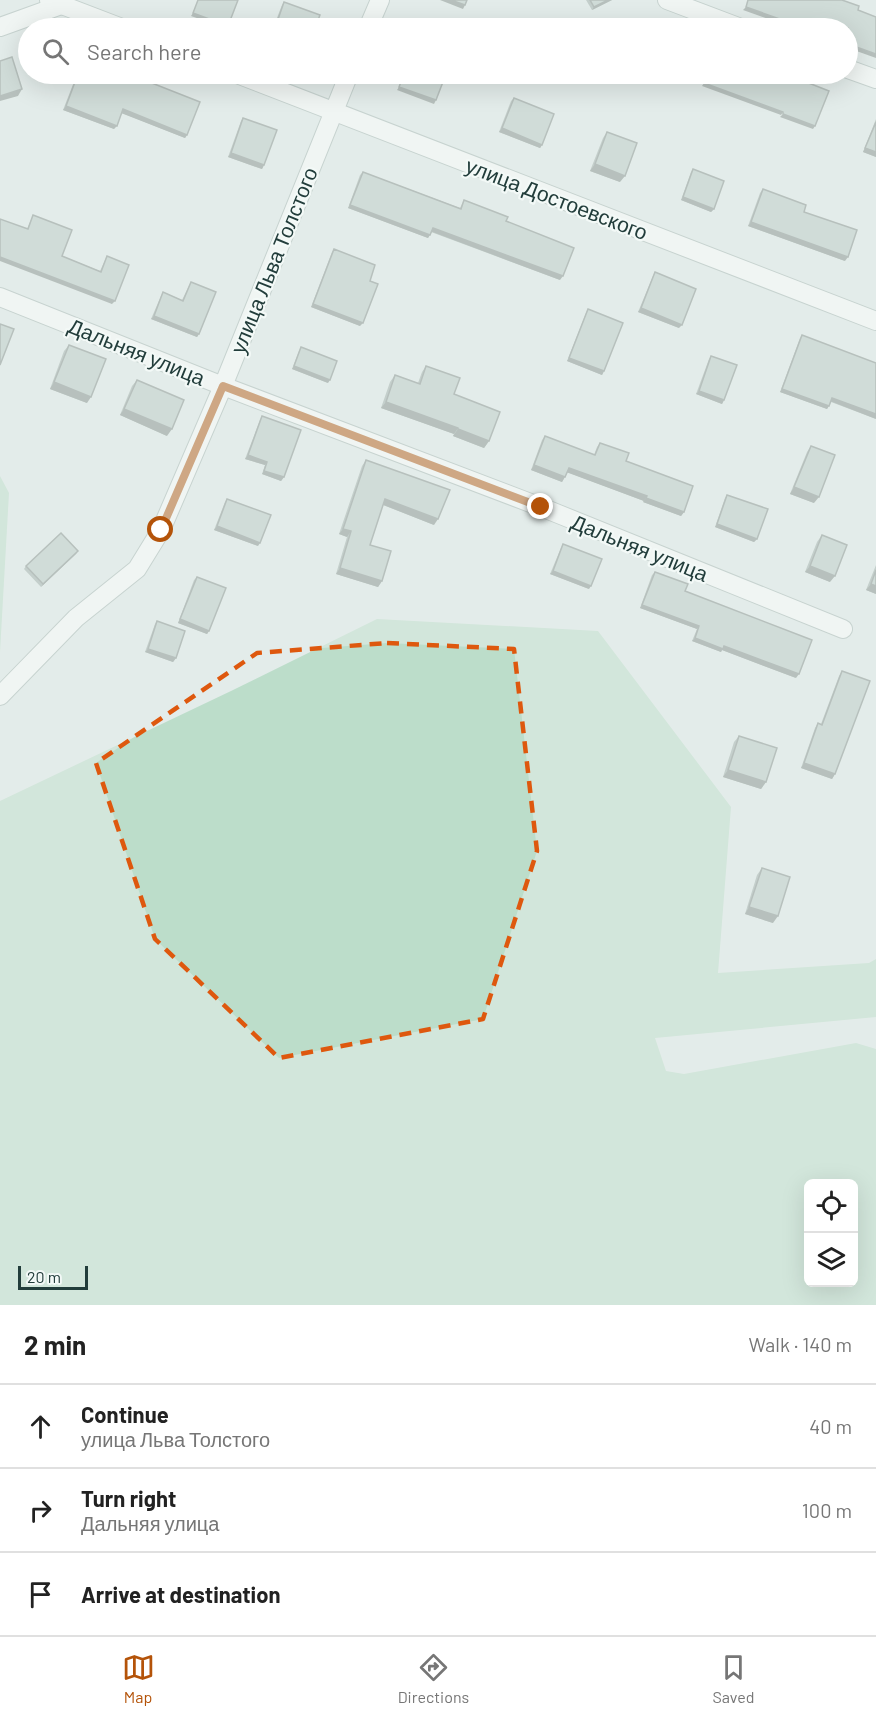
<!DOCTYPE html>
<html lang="en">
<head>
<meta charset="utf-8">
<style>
	body { margin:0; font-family:Barlow,sans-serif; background:#f6f6f6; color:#222 }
	.controls { position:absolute; right:18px; bottom:18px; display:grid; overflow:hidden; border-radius:9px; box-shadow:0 6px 24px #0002 }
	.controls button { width:54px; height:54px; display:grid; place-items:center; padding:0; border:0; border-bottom:2px solid #e0e0e0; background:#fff; color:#222; font:30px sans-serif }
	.scale { position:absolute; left:18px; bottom:15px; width:70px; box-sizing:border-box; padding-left:6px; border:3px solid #223d3b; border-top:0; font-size:16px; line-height:21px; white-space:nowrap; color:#223d3b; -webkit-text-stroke:4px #f3f9f7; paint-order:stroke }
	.stop { position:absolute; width:18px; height:18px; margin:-14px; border:4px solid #b45309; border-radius:50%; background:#fff }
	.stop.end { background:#b45309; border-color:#fff; box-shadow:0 2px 6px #0008 }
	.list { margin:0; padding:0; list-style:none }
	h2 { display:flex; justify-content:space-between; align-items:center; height:78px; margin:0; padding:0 24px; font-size:26px }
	h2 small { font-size:20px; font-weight:400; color:#767676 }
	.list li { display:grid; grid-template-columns:39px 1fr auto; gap:18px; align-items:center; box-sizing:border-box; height:84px; padding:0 24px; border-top:2px solid #e0e0e0 }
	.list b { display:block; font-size:22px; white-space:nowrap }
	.list p { margin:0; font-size:20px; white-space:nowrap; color:#767676 }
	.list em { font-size:20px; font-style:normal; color:#767676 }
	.icon { flex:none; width:33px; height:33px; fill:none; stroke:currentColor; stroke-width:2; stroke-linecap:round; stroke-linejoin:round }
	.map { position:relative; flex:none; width:876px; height:1305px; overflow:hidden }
	.search { position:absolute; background:#fff; box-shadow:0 6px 24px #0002; left:18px; right:18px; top:18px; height:66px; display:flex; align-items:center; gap:15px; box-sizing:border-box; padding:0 21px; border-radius:33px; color:#767676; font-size:22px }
	.sheet { height:330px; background:#fff }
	nav { display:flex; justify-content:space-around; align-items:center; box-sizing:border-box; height:84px; border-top:2px solid #e0e0e0; background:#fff; font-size:16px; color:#767676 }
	nav a { display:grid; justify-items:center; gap:3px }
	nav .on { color:#b45309 }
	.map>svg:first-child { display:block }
	.green { fill:#bcddca; fill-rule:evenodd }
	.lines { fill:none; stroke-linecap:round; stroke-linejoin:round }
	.street-casing { stroke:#a5b4b2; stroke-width:20 }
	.street { stroke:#fff; stroke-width:18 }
	.wall { fill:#9eaba8 }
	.shaded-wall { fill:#818b88 }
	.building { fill:#b8c7c3; stroke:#818b88; stroke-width:1.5 }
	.route { stroke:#b45309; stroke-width:8 }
	.marked { fill:none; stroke:#de580e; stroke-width:4.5; stroke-dasharray:12 8; stroke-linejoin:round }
	.labels { text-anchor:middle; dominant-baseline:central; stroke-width:4.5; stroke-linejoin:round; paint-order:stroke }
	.street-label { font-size:21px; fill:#223d3b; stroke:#f3f9f7 }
</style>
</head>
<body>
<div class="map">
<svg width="876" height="1305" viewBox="0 0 876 1305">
	<rect width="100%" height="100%" fill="#e3ecea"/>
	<!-- green -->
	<g class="green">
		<polygon points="0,476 9,493 0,652"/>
		<path d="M377 619 598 631 731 807 718 973 869 963 876 959V1017L655 1038 666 1071 684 1074 856 1043 876 1049V1305H0V801L231 691ZM808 1184H854V1282H808Z"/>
	</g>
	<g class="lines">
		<!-- street casing -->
		<g class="street-casing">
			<g id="street">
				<polyline points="49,0 122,28"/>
				<polyline points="667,0 741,28"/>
				<polyline points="0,27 61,5"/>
				<polyline points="368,28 380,0"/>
				<polyline points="848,69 876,79"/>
				<polyline points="237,74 876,321"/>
				<polyline points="0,297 223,386 541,507 843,629"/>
				<polyline points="0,696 76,618 137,569 161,530 223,386 349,74"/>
			</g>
		</g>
		<!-- street -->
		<use href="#street" class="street"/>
	</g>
	<!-- wall -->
	<g class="wall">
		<polygon points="586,0 612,0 592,10"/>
		<polygon points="284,2 315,28 273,28 282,5"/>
		<polygon points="77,74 129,74 187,135 185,138 122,113 114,129 63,110"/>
		<polygon points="514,98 542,145 540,148 499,132 511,101"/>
		<polygon points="243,118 264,165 262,169 228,157 241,121"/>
		<polygon points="876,119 876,157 863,152"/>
		<polygon points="607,132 620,182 590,171 603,138"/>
		<polygon points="693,169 714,209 711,212 681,200 691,172"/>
		<polygon points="363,172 460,208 464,200 506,221 560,280 431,232 428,238 348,208 360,175"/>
		<polygon points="763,189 804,212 845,261 748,226 760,193"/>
		<polygon points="33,215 62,256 100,271 107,256 112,304 27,229"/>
		<polygon points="334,249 370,281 360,326 311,307 332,252"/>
		<polygon points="655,272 679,328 638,312 653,276"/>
		<polygon points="191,282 199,334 197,337 151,319 161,296 163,292 182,300"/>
		<polygon points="588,309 604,371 602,375 567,361 586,313"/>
		<polygon points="802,335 876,419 831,402 827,409 780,392 800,338"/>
		<polygon points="69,345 87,403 50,389 64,351"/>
		<polygon points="301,347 328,383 292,369 299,351"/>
		<polygon points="711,356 724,400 722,404 696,394 709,359"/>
		<polygon points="426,366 454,394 489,441 484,448 453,436 454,434 381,408 390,382 395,375 418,383 422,372"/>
		<polygon points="137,380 167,436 120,415 132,386"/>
		<polygon points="262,416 284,477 281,481 262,474 265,465 245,459 260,420"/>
		<polygon points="545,436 594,455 597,447 600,443 626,461 684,512 681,516 643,502 644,501 567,472 562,482 531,470 542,440"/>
		<polygon points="811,446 814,503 790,494 807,452"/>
		<polygon points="366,460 434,525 383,505 370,545 382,581 378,587 336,574 347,537 339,534 362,466"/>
		<polygon points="727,495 757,539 754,542 715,527 725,498"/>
		<polygon points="227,499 258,546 214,530 225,502"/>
		<polygon points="822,535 830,582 805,572 817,542"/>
		<polygon points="563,544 589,589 550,574 561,548"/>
		<polygon points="78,551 41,587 24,569 26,566"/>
		<polygon points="876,565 876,594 866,590"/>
		<polygon points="655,572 685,591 796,678 722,650 721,652 692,641 697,629 640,608 652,575"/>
		<polygon points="197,577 209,631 207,634 178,623 194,580"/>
		<polygon points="157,621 176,658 173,662 145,652 155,624"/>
		<polygon points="842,671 835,774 832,779 801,768 815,728 818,723 821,724 839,676"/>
		<polygon points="739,736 766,782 761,789 723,777 734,742"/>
		<polygon points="762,868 773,923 745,914 757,875"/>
	</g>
	<!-- shaded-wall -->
	<g class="shaded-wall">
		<polygon points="440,0 451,0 465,5 463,9"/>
		<polygon points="608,0 612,0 592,10 594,7"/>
		<polygon points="746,7 805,28 794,28 743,10"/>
		<polygon points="193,13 228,26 226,28 225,28 191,16"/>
		<polygon points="848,44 876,54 876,58 848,48"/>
		<polygon points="681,74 692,74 706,79 703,82"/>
		<polygon points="704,83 783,112 781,115 702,86"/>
		<polygon points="399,87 436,100 434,104 397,90"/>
		<polygon points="22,89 18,96 0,101 0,96"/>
		<polygon points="66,106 117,126 114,129 63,110"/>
		<polygon points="123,109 187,135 185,138 121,113"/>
		<polygon points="783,114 815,126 813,129 780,117"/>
		<polygon points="502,128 542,145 540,148 499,132"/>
		<polygon points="865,148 876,152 876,157 863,152"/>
		<polygon points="231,153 264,165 262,169 228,157"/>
		<polygon points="595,164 625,176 620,182 590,171"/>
		<polygon points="683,197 714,209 711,212 681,200"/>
		<polygon points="350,205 430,235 428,238 348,208"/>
		<polygon points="751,222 848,257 845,261 748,226"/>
		<polygon points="433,228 563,276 560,280 430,231"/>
		<polygon points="0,257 115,301 112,304 0,261"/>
		<polygon points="313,304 363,323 360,326 311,307"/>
		<polygon points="641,308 682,325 679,328 638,312"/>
		<polygon points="154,316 199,334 197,337 151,319"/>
		<polygon points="569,358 604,371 602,375 567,361"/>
		<polygon points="294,366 330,380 328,383 292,369"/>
		<polygon points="54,382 91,397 87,403 50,389"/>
		<polygon points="782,389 829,406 827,409 780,392"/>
		<polygon points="699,391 724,400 722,404 696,394"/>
		<polygon points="832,398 876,414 876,419 830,401"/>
		<polygon points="386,402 458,428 454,434 381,408"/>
		<polygon points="124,409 172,429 167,436 120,415"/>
		<polygon points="458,429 489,441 484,448 453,436"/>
		<polygon points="248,455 267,462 265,465 245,459"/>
		<polygon points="534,465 565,477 562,482 531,470"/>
		<polygon points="569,468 647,496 644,501 566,472"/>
		<polygon points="264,471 284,477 281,481 262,474"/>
		<polygon points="794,487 819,497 814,503 790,494"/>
		<polygon points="646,498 684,512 681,516 643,502"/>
		<polygon points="385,499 438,519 434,525 381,504"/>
		<polygon points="717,524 757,539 754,542 715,527"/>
		<polygon points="217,526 260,543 258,546 214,530"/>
		<polygon points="343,529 351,531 347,537 339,534"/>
		<polygon points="78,551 76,554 41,587 43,584"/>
		<polygon points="810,566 835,576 830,582 805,572"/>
		<polygon points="340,568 382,581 378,587 336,574"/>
		<polygon points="553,571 591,586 589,589 550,574"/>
		<polygon points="871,584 876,586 876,594 866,590"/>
		<polygon points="642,605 699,626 697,629 640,608"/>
		<polygon points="180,619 209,631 207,634 178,623"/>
		<polygon points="695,638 724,646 799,674 796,678 722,650 721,652 692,641"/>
		<polygon points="148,649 176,658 173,662 145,652"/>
		<polygon points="804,763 835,774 832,779 801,768"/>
		<polygon points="728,770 766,782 761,789 723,777"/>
		<polygon points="749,907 778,916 773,923 745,914"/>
	</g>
	<!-- building -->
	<g class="building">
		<polygon points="198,0 238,0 228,26 193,13"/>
		<polygon points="451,0 467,0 465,5"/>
		<polygon points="590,0 608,0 594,7"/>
		<polygon points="748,0 842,0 859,6 858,10 876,17 876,54 848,44 848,28 805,28 746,7"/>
		<polygon points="284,2 320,15 315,28 275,28"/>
		<polygon points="12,57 22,89 0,96 0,61"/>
		<polygon points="78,74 129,74 200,102 187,135 123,109 117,126 66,106"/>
		<polygon points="404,74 446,74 436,100 399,87"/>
		<polygon points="692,74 776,74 795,80 796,78 829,91 815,126 783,114 783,112 704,83 706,79"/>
		<polygon points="514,98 554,114 542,145 502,128"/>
		<polygon points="243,118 277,130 264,165 231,153"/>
		<polygon points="876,122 876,152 865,148"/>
		<polygon points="607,132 637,143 625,176 595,164"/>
		<polygon points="693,169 724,181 714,209 683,197"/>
		<polygon points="363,172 461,209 464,200 508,217 506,221 574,248 563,276 433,228 430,235 350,205"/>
		<polygon points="763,189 806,205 804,212 857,230 848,257 751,222"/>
		<polygon points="33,215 72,230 62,256 101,272 107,256 129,265 115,301 0,257 0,219 28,229"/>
		<polygon points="334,249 375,265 370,281 378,284 363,323 313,304"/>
		<polygon points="655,272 696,289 682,325 641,308"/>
		<polygon points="191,282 216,292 199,334 154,316 163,292 183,301"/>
		<polygon points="588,309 623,323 604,371 569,358"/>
		<polygon points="0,324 14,329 0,365"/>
		<polygon points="802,335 876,363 876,414 832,398 829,406 782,389"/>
		<polygon points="69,345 106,359 91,397 54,382"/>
		<polygon points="301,347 337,361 330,380 294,366"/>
		<polygon points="711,356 737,365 724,400 699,391"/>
		<polygon points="426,366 460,378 454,394 500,412 489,441 458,429 458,428 386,402 395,375 420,384"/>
		<polygon points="137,380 184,400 172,429 124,409"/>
		<polygon points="262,416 301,430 284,477 264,471 267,462 248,455"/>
		<polygon points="545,436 595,455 600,443 629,453 626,461 693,486 684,512 646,498 647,496 569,468 565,477 534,465"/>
		<polygon points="811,446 835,455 819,497 794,487"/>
		<polygon points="366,460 450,490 438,519 385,499 370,545 391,551 382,581 340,568 351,531 343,529"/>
		<polygon points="727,495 768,509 757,539 717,524"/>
		<polygon points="227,499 271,515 260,543 217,526"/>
		<polygon points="61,533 78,551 43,584 26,566"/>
		<polygon points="822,535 847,545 835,576 810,566"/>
		<polygon points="563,544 602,559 591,586 553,571"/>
		<polygon points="876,570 876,586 871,584"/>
		<polygon points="655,572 688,584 685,591 812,640 799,674 724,646 723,649 695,638 699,626 642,605"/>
		<polygon points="197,577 226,588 209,631 180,619"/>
		<polygon points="157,621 185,631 176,658 148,649"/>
		<polygon points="842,671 870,681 835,774 804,763 818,723 822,725"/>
		<polygon points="739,736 777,748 766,782 728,770"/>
		<polygon points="762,868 790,877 778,916 749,907"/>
	</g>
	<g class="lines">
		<!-- route -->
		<polyline class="route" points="161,530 223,386 541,507"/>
	</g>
	<!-- marked area -->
	<path d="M0 0H876V1305H0ZM387 643 514 649 537 851 483 1019 279 1058 155 939 96 763 257 653Z" fill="#e3ecea" fill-opacity=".55" fill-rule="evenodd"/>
	<path class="marked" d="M387 643 514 649 537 851 483 1019 279 1058 155 939 96 763 257 653Z"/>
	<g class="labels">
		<!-- street labels -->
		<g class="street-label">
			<text transform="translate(557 198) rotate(21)">улица Достоевского</text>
			<text transform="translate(273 260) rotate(-68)">улица Льва Толстого</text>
			<text transform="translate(137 351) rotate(22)">Дальняя улица</text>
			<text transform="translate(640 547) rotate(22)">Дальняя улица</text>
		</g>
	</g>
</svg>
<div class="controls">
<button><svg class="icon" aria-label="locate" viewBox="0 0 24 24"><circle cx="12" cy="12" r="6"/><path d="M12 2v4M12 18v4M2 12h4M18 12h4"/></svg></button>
<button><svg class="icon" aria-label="layers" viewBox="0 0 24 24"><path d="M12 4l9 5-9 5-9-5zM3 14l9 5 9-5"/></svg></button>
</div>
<div class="scale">20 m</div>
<div class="stop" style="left:161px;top:530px"></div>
<div class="stop end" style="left:541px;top:507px"></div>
<div class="search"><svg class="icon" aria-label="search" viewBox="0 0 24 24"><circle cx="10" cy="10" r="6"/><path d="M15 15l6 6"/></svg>Search here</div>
</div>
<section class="sheet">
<h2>2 min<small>Walk · 140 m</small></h2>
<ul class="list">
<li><svg class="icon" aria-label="ahead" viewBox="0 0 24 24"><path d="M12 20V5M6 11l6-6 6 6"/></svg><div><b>Continue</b><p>улица Льва Толстого</p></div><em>40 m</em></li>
<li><svg class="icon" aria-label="right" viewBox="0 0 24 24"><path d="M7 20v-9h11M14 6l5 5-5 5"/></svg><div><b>Turn right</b><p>Дальняя улица</p></div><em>100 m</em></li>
<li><svg class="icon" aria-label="arrive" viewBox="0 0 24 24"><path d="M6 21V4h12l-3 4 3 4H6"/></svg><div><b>Arrive at destination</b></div></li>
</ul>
</section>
<nav>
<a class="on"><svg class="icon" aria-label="map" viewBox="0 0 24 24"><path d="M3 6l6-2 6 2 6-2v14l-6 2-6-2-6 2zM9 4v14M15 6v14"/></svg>Map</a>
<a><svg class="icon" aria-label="directions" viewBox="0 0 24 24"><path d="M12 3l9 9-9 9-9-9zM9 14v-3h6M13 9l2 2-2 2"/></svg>Directions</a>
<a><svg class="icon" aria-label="saved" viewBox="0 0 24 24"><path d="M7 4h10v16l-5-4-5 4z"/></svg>Saved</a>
</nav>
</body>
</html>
